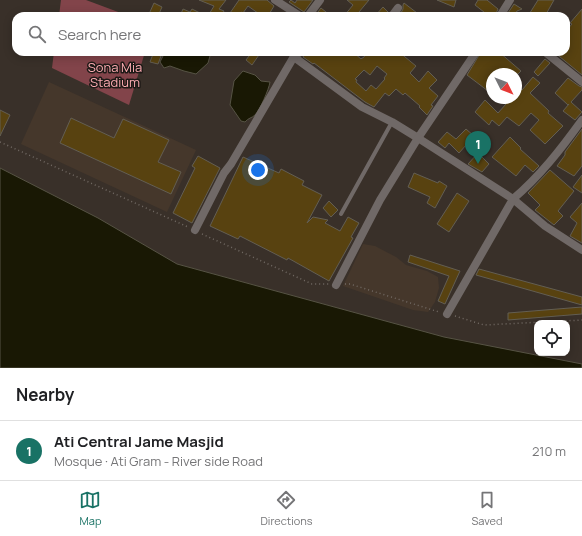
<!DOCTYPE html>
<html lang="en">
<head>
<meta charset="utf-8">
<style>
	body { margin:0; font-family:Manrope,sans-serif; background:#f2f2f2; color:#202124 }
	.controls { position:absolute; right:12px; bottom:12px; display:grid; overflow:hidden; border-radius:8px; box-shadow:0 2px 10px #0003 }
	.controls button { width:36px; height:36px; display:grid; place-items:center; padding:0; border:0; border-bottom:1px solid #e0e0e0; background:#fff; color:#202124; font:20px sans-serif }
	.compass { position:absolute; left:486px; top:68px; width:36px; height:36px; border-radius:50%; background:#fff; box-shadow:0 2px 10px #0003; rotate:132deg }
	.you { position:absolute; left:258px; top:170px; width:14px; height:14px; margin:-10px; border:3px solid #fff; border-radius:50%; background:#1a73e8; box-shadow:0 0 0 6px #1a73e833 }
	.badge { display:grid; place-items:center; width:26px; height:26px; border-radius:50%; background:#197265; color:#fff; font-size:13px; font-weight:700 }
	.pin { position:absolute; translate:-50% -33px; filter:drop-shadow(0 1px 2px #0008) }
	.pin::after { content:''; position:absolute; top:21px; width:14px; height:12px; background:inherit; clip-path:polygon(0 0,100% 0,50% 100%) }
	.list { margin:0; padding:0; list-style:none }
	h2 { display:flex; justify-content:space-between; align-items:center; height:52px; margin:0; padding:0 16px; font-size:17px }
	h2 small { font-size:13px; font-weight:400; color:#757577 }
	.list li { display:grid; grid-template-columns:26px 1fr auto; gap:12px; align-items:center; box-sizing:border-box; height:60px; padding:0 16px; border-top:1px solid #e0e0e0 }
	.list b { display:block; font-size:15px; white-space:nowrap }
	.list p { margin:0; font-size:13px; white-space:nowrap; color:#757577 }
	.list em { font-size:13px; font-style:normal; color:#757577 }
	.icon { flex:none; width:22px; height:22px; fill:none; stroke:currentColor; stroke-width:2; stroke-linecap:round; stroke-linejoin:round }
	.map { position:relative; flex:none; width:582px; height:368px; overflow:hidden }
	.search { position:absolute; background:#fff; box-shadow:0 2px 10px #0003; left:12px; right:12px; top:12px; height:44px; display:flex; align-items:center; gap:10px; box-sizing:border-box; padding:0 14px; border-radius:12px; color:#757577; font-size:15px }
	.sheet { height:112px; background:#fff }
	nav { display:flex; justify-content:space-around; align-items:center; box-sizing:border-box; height:56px; border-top:1px solid #e0e0e0; background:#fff; font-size:11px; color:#757577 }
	nav a { display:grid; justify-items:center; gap:2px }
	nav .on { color:#197265 }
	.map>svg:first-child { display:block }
	.built { fill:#45372b }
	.green { fill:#82444a }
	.water { fill:#191804; stroke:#565344 }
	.building { fill:#584210; stroke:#635e53; fill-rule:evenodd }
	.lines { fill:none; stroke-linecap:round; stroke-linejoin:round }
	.path { stroke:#736b65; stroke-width:1.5; stroke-dasharray:1 3; stroke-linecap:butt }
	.lane { stroke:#706967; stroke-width:4 }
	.street { stroke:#706967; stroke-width:8 }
	.labels { text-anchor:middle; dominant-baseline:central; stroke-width:3; stroke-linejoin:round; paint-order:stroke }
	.park-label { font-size:13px; fill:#fdacb2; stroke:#1d1916 }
</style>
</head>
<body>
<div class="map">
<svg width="582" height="368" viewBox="0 0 582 368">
	<rect width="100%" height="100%" fill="#393029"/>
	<!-- built -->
	<g class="built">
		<polygon points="49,82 196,150 167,212 21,144"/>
		<polygon points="363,244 375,246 396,257 406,265 427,271 438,277 439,288 435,302 428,312 413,310 343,286"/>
	</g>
	<!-- green -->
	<g class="green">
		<polygon points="61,0 86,0 129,16 59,16"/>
		<polygon points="54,52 145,52 129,105 52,68"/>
	</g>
	<!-- water -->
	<g class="water">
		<polygon points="165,52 207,52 210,56 208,63 196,74 184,71 170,66 164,68 160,62"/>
		<path d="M243 71 255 75 261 81 270 82C269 89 260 110 255 115 252 118 248 118 245 122L241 121 230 105 234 81Z"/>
		<polygon points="0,168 98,218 177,264 444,337 582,364 582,368 0,368"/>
	</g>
	<!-- building -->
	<g class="building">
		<polygon points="199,0 226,0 219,9 224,11 221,16 208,16 214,6"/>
		<polygon points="239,0 267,0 274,6 268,16 262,16 248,6 243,13 241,12 238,16 234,16 230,13"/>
		<polygon points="291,0 295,3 297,0 313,0 304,12 289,2"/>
		<polygon points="347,0 369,0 359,12 363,16 344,16 353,5"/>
		<polygon points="437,0 456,0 454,7"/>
		<polygon points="478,0 487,0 498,9 495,16 489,16 475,5"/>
		<polygon points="538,0 554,0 545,16 528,16"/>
		<polygon points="154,3 162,7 158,16 153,16 149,14"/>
		<polygon points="404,3 421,16 401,16 400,15 403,9 403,5"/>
		<polygon points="514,4 522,9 517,11 514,16 506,16"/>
		<polygon points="383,7 388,12 387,16 375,16"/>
		<polygon points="321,8 331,16 315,16"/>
		<polygon points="183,9 190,12 192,9 206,16 180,16"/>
		<polygon points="582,9 582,75 554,52 566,52 566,31 572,24 570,23"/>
		<polygon points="252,52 261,52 252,65 246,60"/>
		<path d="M306 52H345L349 56 353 52 361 59 362 58H363L368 52 372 55 375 52H399L416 66 410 73 419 82 428 71 437 80 429 88 438 96 431 105 433 106 427 115 419 107 420 106 405 93 403 95 396 89 389 96 385 93 374 107 365 102 314 63 313 64 303 57ZM377 66 387 74 384 78 385 79 376 89 371 85 366 91 356 82 357 80 355 79 364 70 370 75Z"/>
		<polygon points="481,52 499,52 521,71 518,74 492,74 492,94 467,75"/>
		<polygon points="153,54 161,56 158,64 150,62"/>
		<polygon points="545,59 550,63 538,76 534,72"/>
		<polygon points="533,77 540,83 530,93 549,111 548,113 563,126 545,144 530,130 539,120 531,113 519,126 507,117 499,126 492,120 489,125 475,112 485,100 498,113 506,104 498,98 516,98 516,84 522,90"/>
		<polygon points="568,78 579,86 582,87 582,90 571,102 582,112 575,120 563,111 569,104 568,105 555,93"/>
		<polygon points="0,110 10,115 0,136"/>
		<polygon points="71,118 114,138 123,119 169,140 158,162 181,172 171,194 60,143"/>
		<polygon points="466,129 474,136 459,153 449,143 445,148 438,142 447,132 456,139"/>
		<polygon points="582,129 582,166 574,176 557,166 565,155 565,152"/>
		<polygon points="510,137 521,148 520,149 539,166 533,172 525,165 516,176 492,157"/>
		<polygon points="478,153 489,164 482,172 468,164"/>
		<polygon points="198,156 220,168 192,223 173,213 195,168 192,166"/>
		<polygon points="243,157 279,173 281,169 304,181 302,185 322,195 307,223 313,217 328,220 325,223 340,231 348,217 359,223 351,237 353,238 329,281 288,258 287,260 240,236 238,239 210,226"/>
		<polygon points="550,170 574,191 558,211 563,216 554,225 535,210 540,205 528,193"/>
		<polygon points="414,173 438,183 439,181 447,186 435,208 427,203 430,197 408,187"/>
		<polygon points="582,175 582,193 573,187"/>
		<polygon points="457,193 469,201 449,232 437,224"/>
		<polygon points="329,201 338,210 331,217 323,208"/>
		<polygon points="582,203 582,243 570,236 577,223 570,217"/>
		<polygon points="410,255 460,271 445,304 438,301 449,276 408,262"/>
		<polygon points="479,269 582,297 582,305 476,275"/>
		<polygon points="582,307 582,314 508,320 508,313"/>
	</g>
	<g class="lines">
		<!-- path -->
		<g class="path">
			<polyline points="0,142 188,227"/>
			<polyline points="202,234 312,284 330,284"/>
			<polyline points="345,284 350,284 439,312"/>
			<polyline points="455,316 484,325 582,320"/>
		</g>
		<!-- lane -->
		<polyline class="lane" points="341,214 392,122"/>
		<!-- street -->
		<g class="street">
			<polyline points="275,0 300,16"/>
			<polyline points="308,16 320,0"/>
			<polyline points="392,16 398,8"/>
			<polyline points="500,16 510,0"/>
			<polyline points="300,52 294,57 362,107 392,122 418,138 476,52"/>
			<polyline points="545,52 582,82"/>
			<path d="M582 120C561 149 540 176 513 199L545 226 582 250"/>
			<polyline points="195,230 224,173 231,164 296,53"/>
			<polyline points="336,285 380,200 418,138 513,199 447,314"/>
		</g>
	</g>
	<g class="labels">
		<!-- park labels -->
		<g class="park-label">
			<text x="115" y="67">Sona Mia<tspan x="115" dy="15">Stadium</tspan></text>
		</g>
	</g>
</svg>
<div class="controls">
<button><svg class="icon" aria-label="locate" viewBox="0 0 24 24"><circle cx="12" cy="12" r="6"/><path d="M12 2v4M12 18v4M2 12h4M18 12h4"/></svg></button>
</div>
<svg class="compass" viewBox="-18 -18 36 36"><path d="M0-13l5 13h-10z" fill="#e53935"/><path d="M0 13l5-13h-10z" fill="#757577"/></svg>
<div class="you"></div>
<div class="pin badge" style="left:478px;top:164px">1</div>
<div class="search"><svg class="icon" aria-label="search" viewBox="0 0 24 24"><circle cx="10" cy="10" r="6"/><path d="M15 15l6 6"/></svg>Search here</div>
</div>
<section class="sheet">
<h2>Nearby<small></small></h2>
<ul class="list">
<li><span class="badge">1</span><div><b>Ati Central Jame Masjid</b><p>Mosque · Ati Gram - River side Road</p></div><em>210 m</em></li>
</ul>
</section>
<nav>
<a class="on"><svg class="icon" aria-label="map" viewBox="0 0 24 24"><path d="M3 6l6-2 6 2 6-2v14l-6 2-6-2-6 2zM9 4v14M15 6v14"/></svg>Map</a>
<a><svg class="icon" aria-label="directions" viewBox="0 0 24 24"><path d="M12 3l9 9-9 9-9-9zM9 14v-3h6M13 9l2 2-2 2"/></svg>Directions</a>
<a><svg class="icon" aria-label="saved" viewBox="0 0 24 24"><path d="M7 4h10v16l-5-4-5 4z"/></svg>Saved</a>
</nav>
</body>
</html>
